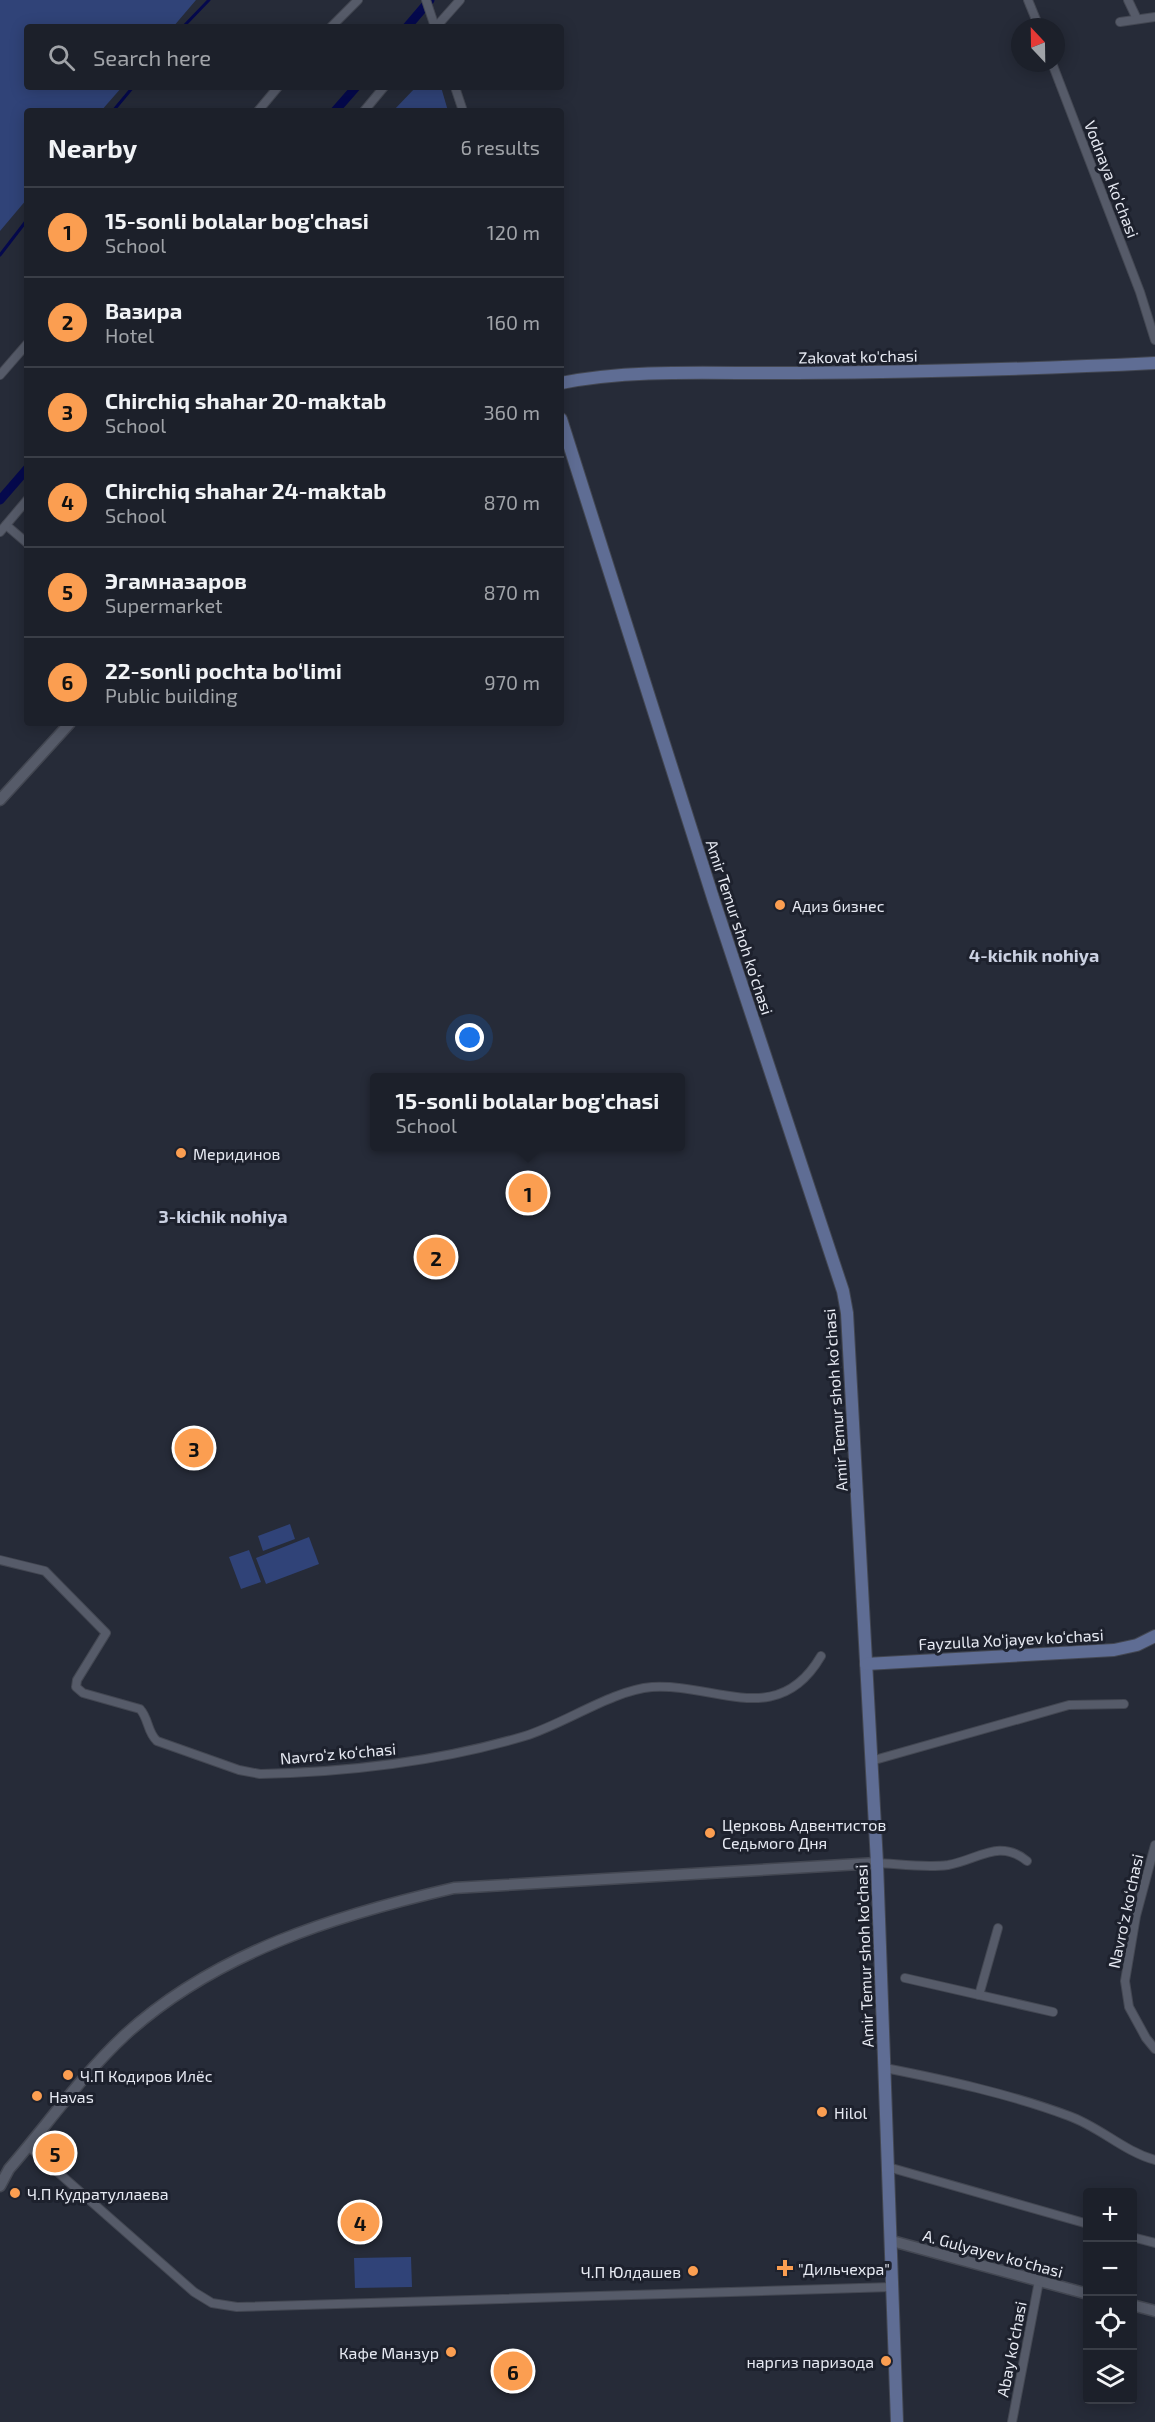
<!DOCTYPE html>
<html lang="en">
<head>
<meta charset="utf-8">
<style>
	body { margin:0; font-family:"Exo 2",sans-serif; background:#252832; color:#f1f3f6 }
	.controls { position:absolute; right:18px; bottom:18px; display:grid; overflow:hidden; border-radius:6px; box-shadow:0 3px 15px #0003 }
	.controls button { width:54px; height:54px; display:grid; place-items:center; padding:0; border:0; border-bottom:2px solid #3a3e47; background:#1c202a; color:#f1f3f6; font:30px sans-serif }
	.compass { position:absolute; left:1011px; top:18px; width:54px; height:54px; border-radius:50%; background:#1c202a; box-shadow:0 3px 15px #0003; rotate:338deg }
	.you { position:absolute; left:470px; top:1038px; width:21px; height:21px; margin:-15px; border:4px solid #fff; border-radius:50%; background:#1a73e8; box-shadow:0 0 0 9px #1a73e833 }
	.badge { display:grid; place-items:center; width:39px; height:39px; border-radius:50%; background:#fb9e51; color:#111; font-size:20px; font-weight:700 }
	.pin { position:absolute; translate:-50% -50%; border:3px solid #fff; box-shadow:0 2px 6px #0006 }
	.popup { position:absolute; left:370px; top:1073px; width:315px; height:78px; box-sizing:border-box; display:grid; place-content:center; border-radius:6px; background:#1c202a; filter:drop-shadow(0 2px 4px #0005); font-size:20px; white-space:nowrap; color:#a0a3a8 }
	.popup b { font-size:22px; color:#f1f3f6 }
	.popup::after { content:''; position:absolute; left:50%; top:100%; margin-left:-12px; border:12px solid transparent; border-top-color:#1c202a }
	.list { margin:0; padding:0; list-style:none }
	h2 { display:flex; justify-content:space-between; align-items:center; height:78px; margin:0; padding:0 24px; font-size:26px }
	h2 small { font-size:20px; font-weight:400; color:#a0a3a8 }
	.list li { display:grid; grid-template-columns:39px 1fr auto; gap:18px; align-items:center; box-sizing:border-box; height:90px; padding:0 24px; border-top:2px solid #3a3e47 }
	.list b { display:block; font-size:22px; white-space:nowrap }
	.list p { margin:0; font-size:20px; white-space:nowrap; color:#a0a3a8 }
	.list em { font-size:20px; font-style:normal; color:#a0a3a8 }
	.icon { flex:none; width:33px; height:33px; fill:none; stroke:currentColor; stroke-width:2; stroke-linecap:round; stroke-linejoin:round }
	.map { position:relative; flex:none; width:1155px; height:2422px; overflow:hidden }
	.search { position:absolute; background:#1c202a; box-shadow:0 3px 15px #0003; left:24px; top:24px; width:540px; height:66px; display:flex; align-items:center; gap:15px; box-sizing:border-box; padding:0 21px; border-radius:6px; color:#a0a3a8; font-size:22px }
	.panel { position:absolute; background:#1c202a; box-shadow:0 3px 15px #0003; left:24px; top:108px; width:540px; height:618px; border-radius:6px }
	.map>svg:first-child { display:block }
	.green { fill:#304378 }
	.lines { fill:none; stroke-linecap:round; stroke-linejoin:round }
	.stream { stroke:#05094d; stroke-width:3 }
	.canal { stroke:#05094d; stroke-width:9 }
	.minor-casing { stroke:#434752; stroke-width:10 }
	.tertiary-casing { stroke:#434752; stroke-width:13 }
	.secondary-casing { stroke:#434752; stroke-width:14 }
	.minor { stroke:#565b69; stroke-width:8 }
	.tertiary { stroke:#565b69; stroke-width:10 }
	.secondary { stroke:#5f6d94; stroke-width:12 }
	.poi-dot { fill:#fb9e51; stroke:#1d212d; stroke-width:2 }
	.labels { text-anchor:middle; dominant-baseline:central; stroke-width:6; stroke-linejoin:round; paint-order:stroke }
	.street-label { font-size:16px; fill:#e6e9f2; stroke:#1d212d }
	.poi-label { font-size:16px; fill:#e6e9f2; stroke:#1d212d; text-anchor:start }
	.neighbourhood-label { font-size:18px; font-weight:bold; fill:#cbd1e2; stroke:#1d212d }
</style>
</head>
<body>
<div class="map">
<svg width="1155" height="2422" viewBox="0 0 1155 2422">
	<rect width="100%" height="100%" fill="#262b38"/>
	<!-- green -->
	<g class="green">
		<polygon points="0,0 196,0 173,27 27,27 27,87 122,87 101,111 27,111 27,199 0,231"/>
		<polygon points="416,87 441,87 448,111 393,111"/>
		<polygon points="290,1524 295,1539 263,1551 258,1536"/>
		<polygon points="309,1537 319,1564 266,1584 256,1558"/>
		<polygon points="249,1550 261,1582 241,1589 229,1557"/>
		<polygon points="411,2257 412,2287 355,2288 354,2258"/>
	</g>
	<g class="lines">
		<!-- stream -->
		<g class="stream">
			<polyline points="183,27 209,0"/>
			<polyline points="113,111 133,87"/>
			<polyline points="0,255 27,220"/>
		</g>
		<!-- canal -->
		<g class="canal">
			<polyline points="407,27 430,0"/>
			<polyline points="335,111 356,87"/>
			<polyline points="0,500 27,469"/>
		</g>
		<!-- minor casing -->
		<g class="minor-casing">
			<g id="minor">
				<polyline points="426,0 435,27"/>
				<polyline points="1028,0 1039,27"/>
				<polyline points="1128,0 1137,19"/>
				<polyline points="1120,22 1155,17"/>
				<polyline points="331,27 358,0"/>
				<polyline points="436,27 460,0"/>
				<polyline points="1052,63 1140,292 1155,340"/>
				<polyline points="455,87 463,111"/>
				<polyline points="258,111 278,87"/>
				<polyline points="364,111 384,87"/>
				<polyline points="0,375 27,344"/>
				<polyline points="6,525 27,543"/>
				<polyline points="0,532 27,500"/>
				<path d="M0 1560 45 1571 106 1633 77 1680 76 1687 83 1693 140 1709C149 1719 147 1732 157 1741L239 1770 260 1774C350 1772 438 1762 525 1736 564 1724 613 1690 652 1687 716 1683 778 1730 821 1656"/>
				<polyline points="871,1761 1069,1705 1124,1704"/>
				<polyline points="1155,1845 1136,1916 1125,1981 1129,2007 1146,2038 1155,2049"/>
				<path d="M877 1863C899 1864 925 1868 948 1865 978 1860 999 1838 1027 1861"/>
				<polyline points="905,1978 1053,2012"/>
				<polyline points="979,1995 998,1928"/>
				<path d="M885 2068C946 2080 1010 2094 1069 2116 1100 2127 1123 2151 1155 2160"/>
				<polyline points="28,2146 194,2292 212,2303 237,2307 892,2287"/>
				<polyline points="888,2167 1088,2224"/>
				<polyline points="1132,2237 1155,2243"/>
				<polyline points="1012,2422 1039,2281"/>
			</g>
		</g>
		<!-- tertiary casing -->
		<g class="tertiary-casing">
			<g id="tertiary">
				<polyline points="0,800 70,723"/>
				<path d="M0 2186 9 2169C47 2125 82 2075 125 2035 216 1952 337 1915 454 1888L877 1863"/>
				<polyline points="892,2241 1088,2294"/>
				<polyline points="1132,2305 1155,2311"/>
			</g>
		</g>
		<!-- secondary casing -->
		<g class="secondary-casing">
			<g id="secondary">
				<path d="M561 383C637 368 719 374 797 373 916 372 1036 369 1155 363"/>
				<polyline points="561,419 714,901 843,1291 847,1313 877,1863 897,2422"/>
				<polyline points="866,1664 1114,1650 1137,1645 1155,1636"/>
			</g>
		</g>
		<!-- minor -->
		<use href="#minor" class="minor"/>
		<!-- tertiary -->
		<use href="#tertiary" class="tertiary"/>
		<!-- secondary -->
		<use href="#secondary" class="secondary"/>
	</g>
	<!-- markers -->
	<g class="poi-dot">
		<circle cx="780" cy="905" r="6"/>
		<circle cx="181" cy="1153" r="6"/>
		<circle cx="710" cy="1833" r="6"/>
		<circle cx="68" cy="2075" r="6"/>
		<circle cx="37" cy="2096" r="6"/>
		<circle cx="822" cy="2112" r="6"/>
		<circle cx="15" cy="2193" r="6"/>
		<path d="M782 2259h6v6h6v6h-6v6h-6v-6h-6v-6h6z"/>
		<circle cx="693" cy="2271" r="6"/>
		<circle cx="451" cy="2352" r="6"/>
		<circle cx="886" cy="2361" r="6"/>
	</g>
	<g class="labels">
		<!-- street labels -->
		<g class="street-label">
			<text transform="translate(1112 179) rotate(69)">Vodnaya ko‘chasi</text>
			<text transform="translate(858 356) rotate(-1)">Zakovat ko'chasi</text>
			<text transform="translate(740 927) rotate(72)">Amir Temur shoh ko‘chasi</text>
			<text transform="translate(835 1400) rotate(-94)">Amir Temur shoh ko‘chasi</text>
			<text transform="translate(1011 1639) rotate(-3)">Fayzulla Xo‘jayev ko‘chasi</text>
			<text transform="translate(338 1753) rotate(-5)">Navro‘z ko‘chasi</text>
			<text transform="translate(1125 1911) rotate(-78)">Navro‘z ko‘chasi</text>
			<text transform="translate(864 1956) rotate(-92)">Amir Temur shoh ko‘chasi</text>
			<text transform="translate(993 2253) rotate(15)">A. Gulyayev ko‘chasi</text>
			<text transform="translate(1011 2349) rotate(-79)">Abay ko‘chasi</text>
		</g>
		<!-- poi labels -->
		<g class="poi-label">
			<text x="792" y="905">Адиз бизнес</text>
			<text x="193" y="1153">Меридинов</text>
			<text x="722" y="1824">Церковь Адвентистов<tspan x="722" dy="18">Седьмого Дня</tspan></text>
			<text x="80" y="2075">Ч.П Кодиров Илёс</text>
			<text x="49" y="2096">Havas</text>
			<text x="834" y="2112">Hilol</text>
			<text x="27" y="2193">Ч.П Кудратуллаева</text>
			<text x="798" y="2268">"Дильчехра"</text>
			<text x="681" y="2271" text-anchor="end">Ч.П Юлдашев</text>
			<text x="439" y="2352" text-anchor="end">Кафе Манзур</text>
			<text x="874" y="2361" text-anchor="end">наргиз паризода</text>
		</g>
		<!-- neighbourhood labels -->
		<g class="neighbourhood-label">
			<text x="1034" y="955">4-kichik nohiya</text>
			<text x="223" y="1216">3-kichik nohiya</text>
		</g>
	</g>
</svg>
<div class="controls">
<button>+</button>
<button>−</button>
<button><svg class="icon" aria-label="locate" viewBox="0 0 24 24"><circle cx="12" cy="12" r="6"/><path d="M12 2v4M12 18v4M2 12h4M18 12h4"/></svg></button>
<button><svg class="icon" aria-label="layers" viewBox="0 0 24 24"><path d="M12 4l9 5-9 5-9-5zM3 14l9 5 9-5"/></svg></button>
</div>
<svg class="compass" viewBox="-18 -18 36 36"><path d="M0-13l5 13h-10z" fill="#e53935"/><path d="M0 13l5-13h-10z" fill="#a0a3a8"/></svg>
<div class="you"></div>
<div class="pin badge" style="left:528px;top:1193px">1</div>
<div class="popup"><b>15-sonli bolalar bog'chasi</b>School</div>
<div class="pin badge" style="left:436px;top:1257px">2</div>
<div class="pin badge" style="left:194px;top:1448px">3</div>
<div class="pin badge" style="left:360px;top:2222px">4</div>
<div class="pin badge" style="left:55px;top:2153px">5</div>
<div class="pin badge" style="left:513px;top:2371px">6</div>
<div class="search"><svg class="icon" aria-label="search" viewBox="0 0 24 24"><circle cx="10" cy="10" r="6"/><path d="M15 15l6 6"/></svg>Search here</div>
<section class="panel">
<h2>Nearby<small>6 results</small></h2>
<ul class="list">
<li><span class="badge">1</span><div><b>15-sonli bolalar bog'chasi</b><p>School</p></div><em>120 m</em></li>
<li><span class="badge">2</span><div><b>Вазира</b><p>Hotel</p></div><em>160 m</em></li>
<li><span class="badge">3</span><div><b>Chirchiq shahar 20-maktab</b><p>School</p></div><em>360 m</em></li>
<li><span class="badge">4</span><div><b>Chirchiq shahar 24-maktab</b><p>School</p></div><em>870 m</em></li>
<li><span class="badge">5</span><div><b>Эгамназаров</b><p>Supermarket</p></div><em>870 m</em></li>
<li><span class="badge">6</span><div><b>22-sonli pochta bo‘limi</b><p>Public building</p></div><em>970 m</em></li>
</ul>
</section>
</div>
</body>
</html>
